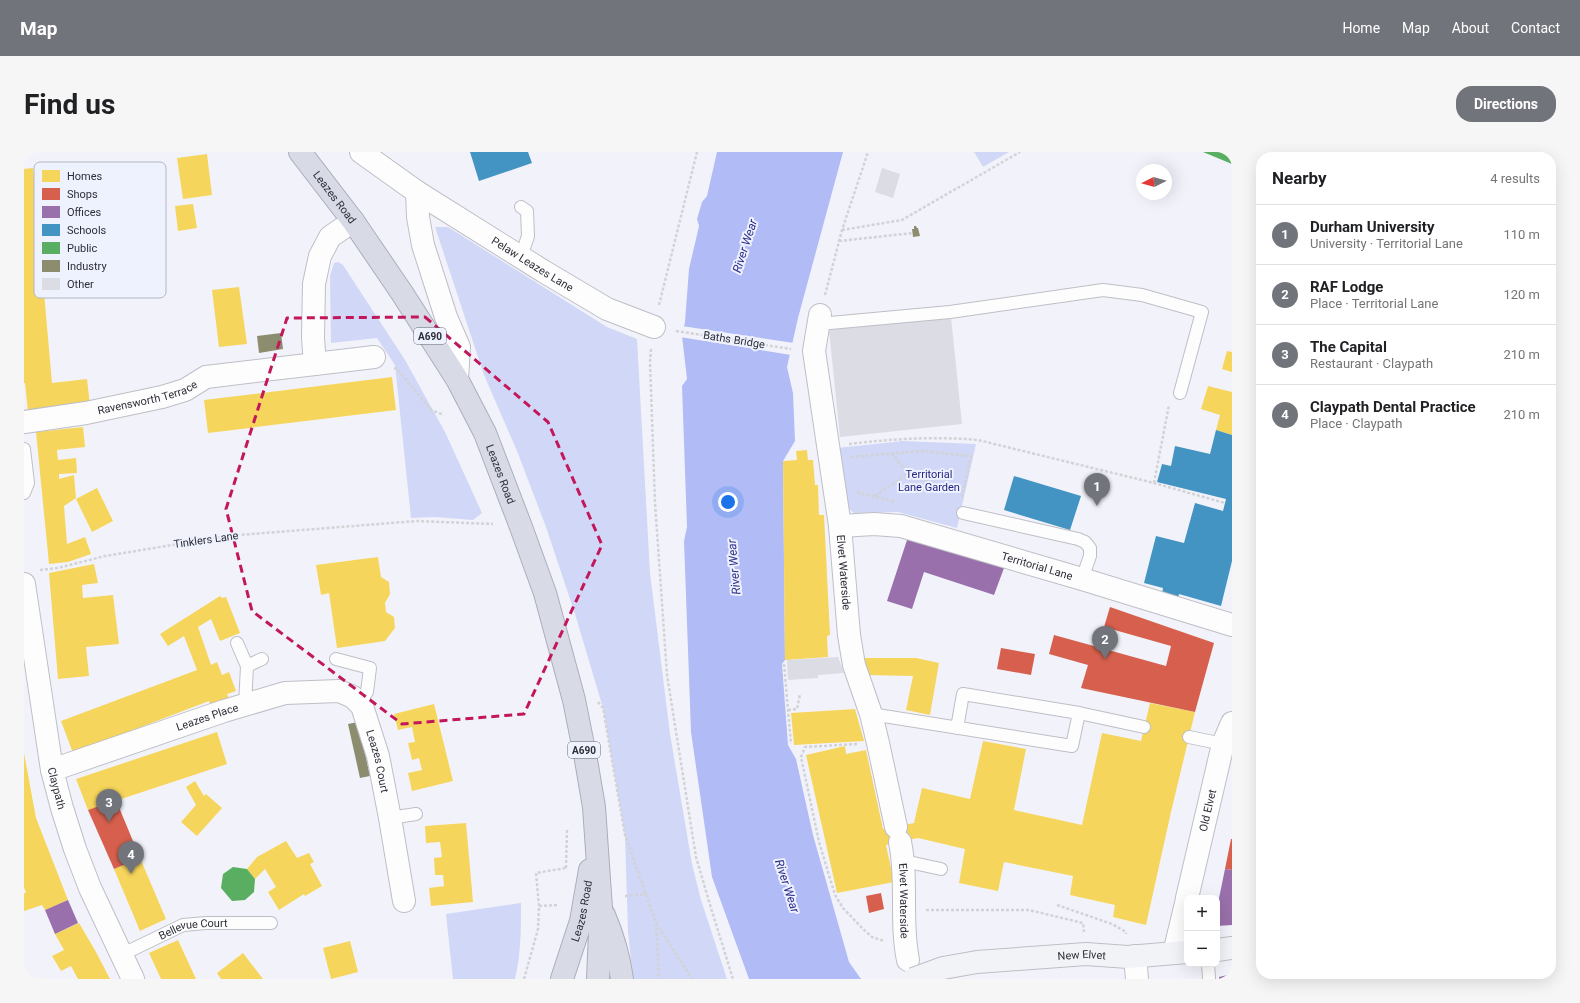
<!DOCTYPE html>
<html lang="en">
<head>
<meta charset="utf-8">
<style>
	body { margin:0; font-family:Roboto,sans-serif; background:#f6f6f6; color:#202124 }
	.controls { position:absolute; right:12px; bottom:12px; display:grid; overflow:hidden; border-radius:8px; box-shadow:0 4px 16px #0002 }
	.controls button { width:36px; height:36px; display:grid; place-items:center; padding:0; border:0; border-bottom:1px solid #e0e0e0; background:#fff; color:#202124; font:20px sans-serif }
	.compass { position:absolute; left:1112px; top:12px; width:36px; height:36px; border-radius:50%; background:#fff; box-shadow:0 4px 16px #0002; rotate:265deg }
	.you { position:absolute; left:704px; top:350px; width:14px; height:14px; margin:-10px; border:3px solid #fff; border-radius:50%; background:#1a73e8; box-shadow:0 0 0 6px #1a73e833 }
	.badge { display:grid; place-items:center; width:26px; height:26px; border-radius:50%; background:#72747b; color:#fff; font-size:13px; font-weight:700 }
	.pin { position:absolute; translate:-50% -33px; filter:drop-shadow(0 1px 2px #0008) }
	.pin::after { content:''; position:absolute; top:21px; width:14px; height:12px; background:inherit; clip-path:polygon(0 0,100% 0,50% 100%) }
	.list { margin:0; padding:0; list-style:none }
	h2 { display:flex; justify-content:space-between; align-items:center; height:52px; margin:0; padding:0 16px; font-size:17px }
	h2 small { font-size:13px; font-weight:400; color:#757577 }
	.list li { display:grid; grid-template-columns:26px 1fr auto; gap:12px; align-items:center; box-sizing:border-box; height:60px; padding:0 16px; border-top:1px solid #e0e0e0 }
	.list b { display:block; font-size:15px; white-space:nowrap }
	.list p { margin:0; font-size:13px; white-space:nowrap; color:#757577 }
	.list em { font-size:13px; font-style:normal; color:#757577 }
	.map { position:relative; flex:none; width:1208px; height:827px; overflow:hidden; border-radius:16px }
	header { display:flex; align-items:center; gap:24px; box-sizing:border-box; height:56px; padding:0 20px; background:#72747b; color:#fff }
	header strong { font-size:19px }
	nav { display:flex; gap:22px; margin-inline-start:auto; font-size:14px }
	.intro { display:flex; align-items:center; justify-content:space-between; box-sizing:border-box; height:96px; padding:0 24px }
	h1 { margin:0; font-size:28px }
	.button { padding:10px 18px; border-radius:16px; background:#72747b; color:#fff; font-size:14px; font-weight:700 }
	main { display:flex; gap:24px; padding:0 24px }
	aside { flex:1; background:#fff; border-radius:16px; box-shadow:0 4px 16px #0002 }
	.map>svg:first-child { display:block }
	.green { fill:#d1d7f6 }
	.water { fill:#b1bbf6 }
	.pier { fill:#f2f3fa }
	.homes { fill:#f6d55c }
	.shops { fill:#d6604d }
	.offices { fill:#9970ab }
	.schools { fill:#4393c3 }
	.public { fill:#5aae61 }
	.industry { fill:#8c8c6e }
	.building { fill:#dbdce4 }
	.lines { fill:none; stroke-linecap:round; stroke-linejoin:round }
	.lane-casing { stroke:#bebfc6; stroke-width:14 }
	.street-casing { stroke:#bebfc6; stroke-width:24 }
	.secondary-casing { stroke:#bebfc6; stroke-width:24 }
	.highway-casing { stroke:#abadbc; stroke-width:24 }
	.path { stroke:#d2d3d6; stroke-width:2.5; stroke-dasharray:3 2; stroke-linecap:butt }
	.lane { stroke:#fdfdfe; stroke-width:12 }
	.street { stroke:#fdfdfe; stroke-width:22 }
	.secondary { stroke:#f2f3f7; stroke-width:22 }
	.highway { stroke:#d8dae6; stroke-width:22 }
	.secondary-bridge-casing { stroke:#bebfc6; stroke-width:24; stroke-linecap:butt }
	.secondary-bridge { stroke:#f2f3f7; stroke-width:22 }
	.marked { fill:none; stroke:#c2185b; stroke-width:3; stroke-dasharray:8 5; stroke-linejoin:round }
	.labels { text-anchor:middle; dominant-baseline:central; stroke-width:4; stroke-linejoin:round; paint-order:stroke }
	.shield { fill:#eef1fe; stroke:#676973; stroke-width:1 }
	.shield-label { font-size:10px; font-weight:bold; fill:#2d2f37 }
	.street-label { font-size:11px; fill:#2d2f37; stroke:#eef1fe }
	.park-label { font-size:11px; fill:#272682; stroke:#eef1fe }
	.water-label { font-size:12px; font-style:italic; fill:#2c2d89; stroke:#eef1fe }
	.key { fill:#eef1fe; stroke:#b4b7c2; stroke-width:1 }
	.key-label { font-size:11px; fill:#2d2f37 }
</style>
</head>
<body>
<header>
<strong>Map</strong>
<nav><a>Home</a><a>Map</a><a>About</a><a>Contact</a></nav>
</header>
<div class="intro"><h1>Find us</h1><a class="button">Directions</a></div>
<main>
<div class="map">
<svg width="1208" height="827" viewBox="0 0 1208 827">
	<rect width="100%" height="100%" fill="#f2f3fa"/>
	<!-- green -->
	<g class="green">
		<polygon points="950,0 985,0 959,15"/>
		<polygon points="411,75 424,75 583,175 613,187 626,421 646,582 668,712 677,748 703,827 609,827 604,780 601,683 579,556 551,462 522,375 493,299 460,223"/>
		<polygon points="314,110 319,113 381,208 421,280 458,361 449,368 411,365 387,366 371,213 353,186 307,191 306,124 310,111"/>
		<polygon points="879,289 952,292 933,376 874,360 830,361 824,356 812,315 813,296"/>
		<path d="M497 751C497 777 497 802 491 827H429L422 762Z"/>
	</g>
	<!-- water -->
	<polygon class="water" points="693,0 819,0 774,166 763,215 769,241 771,289 759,309 761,508 758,512 764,593 772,607 789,683 825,810 837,827 725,827 688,725 667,580 660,389 663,375 658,234 663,227 658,184 661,170 665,117 675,74 673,67 678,50 683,44"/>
	<!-- pier -->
	<polygon class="pier" points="658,174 770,191 767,203 656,185"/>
	<!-- homes -->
	<g class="homes">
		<polygon points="183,2 188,43 159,47 153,6"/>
		<polygon points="9,16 28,231 63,227 66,253 4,260 1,231 0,231 0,17"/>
		<polygon points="169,52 173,76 154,79 151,54"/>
		<polygon points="215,135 223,192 195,195 188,138"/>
		<polygon points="1203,199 1208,200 1208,220 1198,217"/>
		<polygon points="368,225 372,258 184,281 180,248"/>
		<polygon points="1184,234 1208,240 1208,283 1192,278 1196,263 1177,257"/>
		<polygon points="59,275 61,295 33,298 34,308 52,306 53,321 35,322 35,327 50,323 52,346 40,354 43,392 61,385 67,402 44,410 25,412 12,280"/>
		<polygon points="783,298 784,308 789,308 791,333 794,333 795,363 800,363 806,483 803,484 804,505 761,508 759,309 773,308 772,299"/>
		<polygon points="73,336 89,369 68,380 52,347"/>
		<polygon points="354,405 357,425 365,430 366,442 361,451 362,460 370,465 371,476 361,489 313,496 305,441 297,443 292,413"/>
		<polygon points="70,412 74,431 58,433 59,446 89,443 95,492 62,495 65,524 34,527 25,421"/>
		<polygon points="196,444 198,446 202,445 216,481 196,489 187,467 174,475 187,513 193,510 198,523 205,520 212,539 203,542 206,549 187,555 185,549 49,601 37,569 173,518 160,484 144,494 136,482"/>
		<polygon points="839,506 892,506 915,511 906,563 882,558 889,524 841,523"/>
		<polygon points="1126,551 1171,560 1147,660 1122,773 1089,765 1091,753 1046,743 1049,724 980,710 974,739 935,731 941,697 894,686 862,693 870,730 813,741 782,603 821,594 822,602 842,598 859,677 890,671 898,636 946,647 959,589 1002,597 990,658 1058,673 1078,581 1117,589"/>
		<polygon points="410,552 429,629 388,639 384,621 398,618 395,606 388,608 384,591 391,590 388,575 374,578 370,562"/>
		<polygon points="831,557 840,589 770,593 767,561"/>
		<polygon points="193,580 203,612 64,658 52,627"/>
		<polygon points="0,601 12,666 44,748 21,758 18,753 0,759 0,741 2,741 0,735"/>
		<polygon points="171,629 180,644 182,642 198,656 173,684 157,670 172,653 162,635"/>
		<polygon points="442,671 449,750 407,754 405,736 420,734 419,723 411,723 410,706 418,705 416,690 402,691 401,674"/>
		<polygon points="262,689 273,706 285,701 290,710 286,712 298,734 281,744 280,742 255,758 244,740 252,735 241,717 231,727 223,717 233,705"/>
		<polygon points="116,706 142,767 116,779 90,717"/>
		<polygon points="55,771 72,800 86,827 54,827 47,814 37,819 28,804 40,798 31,782"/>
		<polygon points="154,788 172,827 137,827 125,801"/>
		<polygon points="326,789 334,820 307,827 299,796"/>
		<polygon points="219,801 239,827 197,827 193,821"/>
	</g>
	<!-- shops -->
	<g class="shops">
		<polygon points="1086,455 1190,491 1171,560 1057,536 1064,513 1025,502 1030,483 1142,514 1147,494 1080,475"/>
		<polygon points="977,496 1011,502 1007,523 973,517"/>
		<polygon points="92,648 116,706 90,717 64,658"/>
		<polygon points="1207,687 1208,687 1208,718 1201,717"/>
		<polygon points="857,741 860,757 845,761 842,744"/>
	</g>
	<!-- offices -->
	<g class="offices">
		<polygon points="884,385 980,416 970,443 900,420 888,457 863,449"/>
		<polygon points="1201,717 1208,718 1208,773 1193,774 1193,756"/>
		<polygon points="44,748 54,771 31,782 21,758"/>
		<polygon points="1208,822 1208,827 1195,827 1195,825"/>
	</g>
	<!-- schools -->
	<g class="schools">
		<polygon points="446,0 504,0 508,11 455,29"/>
		<polygon points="1192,278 1208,283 1208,409 1197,454 1155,442 1154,447 1138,442 1139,436 1120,431 1132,384 1160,391 1171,351 1199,359 1202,347 1133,330 1138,312 1147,314 1151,294 1186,302"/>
		<polygon points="990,324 1057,344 1046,378 980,358"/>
	</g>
	<!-- public -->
	<g class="public">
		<polygon points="1179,0 1208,0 1208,12"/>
		<polygon points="209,715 223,717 231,727 230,740 221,748 208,749 197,736 199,722"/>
	</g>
	<!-- industry -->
	<g class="industry">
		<polygon points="890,74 892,74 893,76 894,76 896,84 889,85 888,77 890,77"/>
		<polygon points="257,181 259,197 235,201 233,184"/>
		<polygon points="334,570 346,624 336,626 324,572"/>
	</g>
	<!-- building -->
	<g class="building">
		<polygon points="858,16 876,22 869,46 851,40"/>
		<polygon points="927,165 938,272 816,285 805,178"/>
		<polygon points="814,505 820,521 794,523 794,526 764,528 763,508"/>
	</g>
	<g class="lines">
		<!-- lane casing -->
		<g class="lane-casing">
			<g id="lane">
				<polyline points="497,105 504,84 503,59 497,55"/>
				<polyline points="795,172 926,160 1079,138 1118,143 1178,160 1156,241"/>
				<polyline points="0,297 4,331 0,341"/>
				<polyline points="939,361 1054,387 1061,390 1066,396 1066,404 1058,427"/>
				<polyline points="213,491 223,514 221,553"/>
				<polyline points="312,507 346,516 343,540 335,551"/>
				<polyline points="223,514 238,507"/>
				<polyline points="1055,561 1120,575"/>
				<polyline points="847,562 1048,594 1055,561 939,542 933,576"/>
				<polyline points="1165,585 1199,592"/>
				<polyline points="366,666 392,662"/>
				<polyline points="880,709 917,717"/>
				<path id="s1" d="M97 803 159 773 182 771H247"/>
				<polyline points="1184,812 1185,826"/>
			</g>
		</g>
		<!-- street casing -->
		<g class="street-casing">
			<g id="street">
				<path id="s2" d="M337 0 393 40 519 119 583 157 630 175"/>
				<polyline points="393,40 394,65 399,93 422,165 435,195 433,227"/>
				<path id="s3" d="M796 163 790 199 816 374 825 483 830 513 847 562 854 591 872 675"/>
				<polyline points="291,212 350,205"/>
				<path id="s4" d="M0 270 62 261 138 245 161 238 182 225 291 212 289 186 290 132 296 104 306 85 329 69"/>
				<path id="s5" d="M816 374 850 372 877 374 1058 427 1208 473"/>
				<path id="s6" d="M0 432 28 618 38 656 51 697 66 736 109 827"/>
				<path id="s7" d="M28 618 200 559 261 541 315 539 329 545 338 554 354 604 366 666 380 749"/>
				<path id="s8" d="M876 690C884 729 876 769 884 808"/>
				<path id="s9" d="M1163 746 1199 592 1208 571"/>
				<polyline points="1150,801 1163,747"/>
				<polyline points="1111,804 1113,827"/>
			</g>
		</g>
		<!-- secondary casing -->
		<g class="secondary-casing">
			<g id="secondary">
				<polyline points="1193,798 1208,796"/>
				<path id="s10" d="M953 810 1062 802 1104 805 1163 800"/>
			</g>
		</g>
		<!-- highway casing -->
		<g class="highway-casing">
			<g id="highway">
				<path id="s11" d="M276 0 329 69 378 141 433 227 461 281 497 375 521 441 550 548 562 608 570 655 577 756 574 827"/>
				<path d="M580 763C589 784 595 805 598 827"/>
				<path id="s12" d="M538 827 557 769 566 718"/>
			</g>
		</g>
		<!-- path -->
		<g class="path">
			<polyline points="818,78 878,68 996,0"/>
			<polyline points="815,89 889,81"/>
			<polyline points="801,143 818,78 844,0"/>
			<polyline points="635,153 673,0"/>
			<polyline points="652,179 767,197"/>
			<polyline points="627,197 626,210 631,351 643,523 672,705 687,756 709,827"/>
			<polyline points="370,216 373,217 407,258 420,263"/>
			<path d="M825 292C868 287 911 284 954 288L1130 331 1201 351"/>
			<polyline points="868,301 885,324 939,340"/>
			<polyline points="827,305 899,299 947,304 938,345"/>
			<polyline points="1130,331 1145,253"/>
			<polyline points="833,340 871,350"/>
			<polyline points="851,344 883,322"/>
			<polyline points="16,418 34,416 81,404 203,384 392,369 469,372"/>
			<polyline points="760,512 767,592"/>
			<polyline points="574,550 579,556 601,683 632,771 635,827"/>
			<polyline points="764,558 773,557 776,542"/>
			<polyline points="833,592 781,595 777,605 795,690 811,743 819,756 839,777 848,785 860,789"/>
			<polyline points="542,716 543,678"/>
			<polyline points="601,744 623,742"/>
			<polyline points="1033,753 1088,772 1102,780 1102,782"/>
			<polyline points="515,754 512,721 542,716"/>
			<polyline points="902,758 1005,758 1059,771 1060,780"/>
			<polyline points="632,771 668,827"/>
			<polyline points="500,827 514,777 515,754 534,753"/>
		</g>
		<!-- lane -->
		<use href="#lane" class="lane"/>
		<!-- street -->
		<use href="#street" class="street"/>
		<!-- secondary -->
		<use href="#secondary" class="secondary"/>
		<!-- highway -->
		<use href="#highway" class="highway"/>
		<!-- secondary-bridge casing -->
		<g class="secondary-bridge-casing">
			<polyline id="secondary-bridge" points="889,827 919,816 953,810"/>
		</g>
		<!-- secondary-bridge -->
		<use href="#secondary-bridge" class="secondary-bridge"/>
	</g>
	<!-- marked area -->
	<path class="marked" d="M401 165 524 270 578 393 500 562 378 572 228 459 202 357 263 166Z"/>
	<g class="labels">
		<!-- shield labels -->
		<g class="shield">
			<rect x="390" y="176" width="32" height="16" rx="3"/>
			<rect x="544" y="590" width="32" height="16" rx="3"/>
		</g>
		<g class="shield-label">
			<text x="406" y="184">A690</text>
			<text x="560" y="598">A690</text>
		</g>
		<!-- street labels -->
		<g class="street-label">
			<text stroke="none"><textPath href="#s11" startOffset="57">Leazes Road</textPath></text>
			<text stroke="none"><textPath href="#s2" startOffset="205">Pelaw Leazes Lane</textPath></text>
			<text transform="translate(710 188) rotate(9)">Baths Bridge</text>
			<text stroke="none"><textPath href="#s4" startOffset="126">Ravensworth Terrace</textPath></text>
			<text stroke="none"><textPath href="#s11" startOffset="381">Leazes Road</textPath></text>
			<text transform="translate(182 388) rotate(-8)">Tinklers Lane</text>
			<text stroke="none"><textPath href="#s5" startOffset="203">Territorial Lane</textPath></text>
			<text stroke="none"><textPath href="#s3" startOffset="260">Elvet Waterside</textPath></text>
			<text stroke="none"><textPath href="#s7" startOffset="164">Leazes Place</textPath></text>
			<text stroke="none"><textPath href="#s7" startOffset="385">Leazes Court</textPath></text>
			<text stroke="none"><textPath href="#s6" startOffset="207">Claypath</textPath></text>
			<text stroke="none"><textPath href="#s9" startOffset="90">Old Elvet</textPath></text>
			<text stroke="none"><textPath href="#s8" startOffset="59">Elvet Waterside</textPath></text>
			<text stroke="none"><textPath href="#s12" startOffset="71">Leazes Road</textPath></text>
			<text stroke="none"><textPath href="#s1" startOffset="78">Bellevue Court</textPath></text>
			<text stroke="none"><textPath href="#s10" startOffset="105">New Elvet</textPath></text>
		</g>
		<!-- park labels -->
		<g class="park-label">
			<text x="905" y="322">Territorial<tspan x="905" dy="13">Lane Garden</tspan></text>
		</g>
		<!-- water labels -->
		<g class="water-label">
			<text transform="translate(721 94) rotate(-72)">River Wear</text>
			<text transform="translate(710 415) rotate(-95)">River Wear</text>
			<text transform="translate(763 734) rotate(72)">River Wear</text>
		</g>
	</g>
	<!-- legend -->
	<rect x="10" y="10" width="132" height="136" rx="6" class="key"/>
	<rect x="18" y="18" width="18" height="12" fill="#f6d55c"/>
	<rect x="18" y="36" width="18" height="12" fill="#d6604d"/>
	<rect x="18" y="54" width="18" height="12" fill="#9970ab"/>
	<rect x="18" y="72" width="18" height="12" fill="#4393c3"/>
	<rect x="18" y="90" width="18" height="12" fill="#5aae61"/>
	<rect x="18" y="108" width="18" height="12" fill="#8c8c6e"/>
	<rect x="18" y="126" width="18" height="12" fill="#dbdce4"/>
	<g class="key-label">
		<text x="43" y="28">Homes</text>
		<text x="43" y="46">Shops</text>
		<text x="43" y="64">Offices</text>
		<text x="43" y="82">Schools</text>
		<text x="43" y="100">Public</text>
		<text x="43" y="118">Industry</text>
		<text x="43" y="136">Other</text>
	</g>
</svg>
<div class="controls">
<button>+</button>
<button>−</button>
</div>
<svg class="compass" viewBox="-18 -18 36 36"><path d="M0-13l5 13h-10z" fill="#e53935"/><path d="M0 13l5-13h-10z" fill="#757577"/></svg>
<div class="you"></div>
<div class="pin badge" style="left:1073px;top:354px">1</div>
<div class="pin badge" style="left:1081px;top:507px">2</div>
<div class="pin badge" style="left:85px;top:670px">3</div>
<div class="pin badge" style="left:107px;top:722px">4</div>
</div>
<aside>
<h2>Nearby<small>4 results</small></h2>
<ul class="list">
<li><span class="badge">1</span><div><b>Durham University</b><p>University · Territorial Lane</p></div><em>110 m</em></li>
<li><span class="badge">2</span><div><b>RAF Lodge</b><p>Place · Territorial Lane</p></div><em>120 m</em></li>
<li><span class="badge">3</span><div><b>The Capital</b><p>Restaurant · Claypath</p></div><em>210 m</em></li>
<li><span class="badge">4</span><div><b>Claypath Dental Practice</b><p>Place · Claypath</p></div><em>210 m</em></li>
</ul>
</aside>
</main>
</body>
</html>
